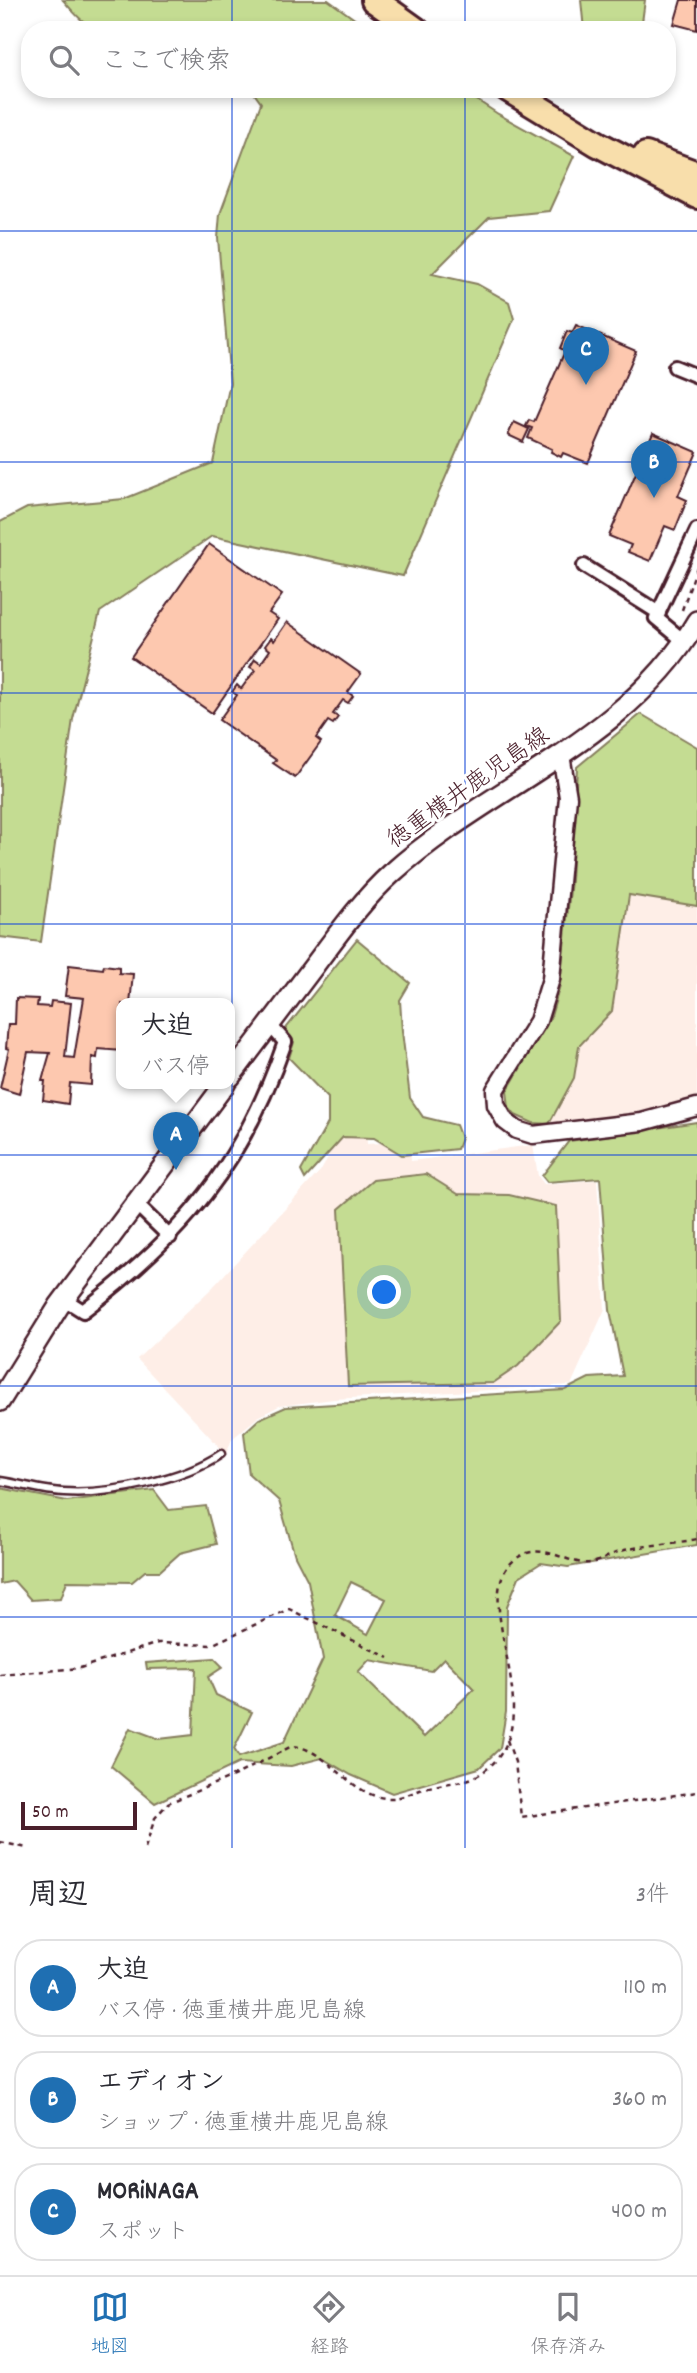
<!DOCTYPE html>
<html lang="ja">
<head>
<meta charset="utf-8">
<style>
	body { margin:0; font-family:Dekko,"Klee One",sans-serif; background:#f2f2f3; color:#2b2b33 }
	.scale { position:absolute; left:21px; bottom:18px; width:116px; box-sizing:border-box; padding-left:7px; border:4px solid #4a1f2b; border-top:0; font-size:19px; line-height:24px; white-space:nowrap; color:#4a1f2b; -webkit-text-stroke:5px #fff; paint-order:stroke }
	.you { position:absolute; left:385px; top:1293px; width:24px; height:24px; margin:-18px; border:5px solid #fff; border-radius:50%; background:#1a73e8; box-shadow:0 0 0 10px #1a73e833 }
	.badge { display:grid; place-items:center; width:46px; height:46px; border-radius:50%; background:#1f6fb2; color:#fff; font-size:23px; font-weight:700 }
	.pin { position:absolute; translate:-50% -58px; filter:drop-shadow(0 2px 4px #0008) }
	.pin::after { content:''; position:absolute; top:37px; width:24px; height:21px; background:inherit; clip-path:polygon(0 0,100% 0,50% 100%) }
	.popup { position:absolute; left:116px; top:998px; width:119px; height:91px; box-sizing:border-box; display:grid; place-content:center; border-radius:14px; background:#fff; filter:drop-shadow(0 2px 5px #0005); font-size:23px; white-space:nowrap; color:#7c7c81 }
	.popup b { font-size:26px; color:#2b2b33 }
	.popup::after { content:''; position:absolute; left:50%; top:100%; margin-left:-14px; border:14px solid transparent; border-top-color:#fff }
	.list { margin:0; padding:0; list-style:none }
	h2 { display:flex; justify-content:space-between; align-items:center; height:91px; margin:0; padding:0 28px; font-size:30px }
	h2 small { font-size:23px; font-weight:400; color:#7c7c81 }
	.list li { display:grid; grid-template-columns:46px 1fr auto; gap:21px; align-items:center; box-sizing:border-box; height:98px; margin:0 14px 14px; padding:0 14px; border:2px solid #e1e1e2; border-radius:28px }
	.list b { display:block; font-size:26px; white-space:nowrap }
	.list p { margin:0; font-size:23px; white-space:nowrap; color:#7c7c81 }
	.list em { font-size:23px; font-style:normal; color:#7c7c81 }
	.icon { flex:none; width:38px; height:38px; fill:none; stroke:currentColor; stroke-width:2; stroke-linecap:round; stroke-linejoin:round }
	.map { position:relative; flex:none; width:697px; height:1848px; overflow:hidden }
	.search { position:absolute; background:#fff; box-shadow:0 4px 10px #0003; left:21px; right:21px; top:21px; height:77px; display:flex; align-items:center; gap:18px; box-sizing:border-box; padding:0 24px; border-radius:28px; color:#7c7c81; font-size:26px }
	.sheet { height:427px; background:#fff }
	nav { display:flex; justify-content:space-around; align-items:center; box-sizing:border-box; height:98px; border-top:2px solid #e1e1e2; background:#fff; font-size:19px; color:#7c7c81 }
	nav a { display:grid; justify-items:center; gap:4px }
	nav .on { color:#1f6fb2 }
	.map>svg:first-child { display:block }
	.built { fill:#feeee7 }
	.green { fill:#c4dc92; stroke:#877e5e; stroke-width:2; fill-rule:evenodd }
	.building { fill:#fdc8af; stroke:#4a1f2b; stroke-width:2 }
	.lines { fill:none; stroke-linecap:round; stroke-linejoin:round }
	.service-casing { stroke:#4a1f2b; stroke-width:11 }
	.minor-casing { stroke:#4a1f2b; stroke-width:18 }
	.tertiary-casing { stroke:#4a1f2b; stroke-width:21 }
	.secondary-casing { stroke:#4a1f2b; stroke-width:24 }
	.motorway-casing { stroke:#4a1f2b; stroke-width:30 }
	.path { stroke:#4a1f2b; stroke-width:2.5; stroke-dasharray:5 5; stroke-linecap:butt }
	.service { stroke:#fff; stroke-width:6 }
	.minor { stroke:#fff; stroke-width:12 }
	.tertiary { stroke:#fff; stroke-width:16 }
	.secondary { stroke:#fff; stroke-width:19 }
	.motorway { stroke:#f8deab; stroke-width:24 }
	.grid { fill:none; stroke:#1d4ed8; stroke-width:2; stroke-opacity:0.55 }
	.labels { text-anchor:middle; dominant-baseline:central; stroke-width:6; stroke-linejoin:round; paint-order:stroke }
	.street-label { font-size:24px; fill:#4a1f2b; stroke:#fff }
</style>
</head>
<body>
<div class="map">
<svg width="697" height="1848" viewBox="0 0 697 1848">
	<rect width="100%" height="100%" fill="#fff"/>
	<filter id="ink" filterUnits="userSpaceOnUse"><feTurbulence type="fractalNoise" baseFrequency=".0143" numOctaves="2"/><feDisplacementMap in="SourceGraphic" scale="14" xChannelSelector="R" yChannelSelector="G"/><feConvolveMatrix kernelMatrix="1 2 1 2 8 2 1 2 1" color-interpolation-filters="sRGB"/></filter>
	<g filter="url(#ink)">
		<!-- built -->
		<g class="built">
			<polygon points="569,886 661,894 697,902 697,1097 612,1119 526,1125 515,1119 507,1109 504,1096 507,1083 534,1044 555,995"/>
			<polygon points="339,1096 366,1131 367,1144 410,1141 411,1161 533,1145 538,1176 544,1184 597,1180 605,1309 571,1385 334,1399 279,1406 258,1417 232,1439 226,1454 137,1359 212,1288 322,1169 335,1143"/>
		</g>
		<!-- green -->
		<g class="green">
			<path d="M63 0H328L370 30H210L207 26C179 29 129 35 102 30 85 27 73 12 63 0Z"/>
			<polygon points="581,0 645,0 641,30 584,30"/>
			<polygon points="251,89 460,89 498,114 574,156 549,211 489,217 432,274 477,284 509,302 514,319 403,576 212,536 100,612 73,719 41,942 0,937 0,522 27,508 124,499 213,463 230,383 218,238 220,214 261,103"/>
			<polygon points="641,714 697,747 697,906 629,895 612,1011 579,1046 574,1078 549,1124 533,1123 515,1115 509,1108 507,1091 551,1016 560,985 571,880 577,767"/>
			<polygon points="357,939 410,983 400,1000 402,1031 410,1098 423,1117 456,1125 461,1138 457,1149 402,1155 374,1138 343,1137 305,1179 301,1171 328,1123 328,1098 289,1058 294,1042 284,1031"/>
			<path d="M697 1122V1545L568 1567 541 1563 519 1577 507 1606 506 1712 500 1748 479 1768 392 1793 351 1775 322 1758 291 1766 239 1763 155 1803 111 1766 130 1728 159 1739 193 1735 196 1668 147 1669 146 1663 214 1658 223 1667 208 1677 216 1695 252 1712 234 1749 239 1757 284 1742 323 1659 308 1581 295 1556 279 1501 249 1474 244 1433 259 1419 286 1407 565 1390 589 1378 623 1376 610 1310 600 1178 547 1182 542 1176 569 1141ZM351 1582 386 1599 368 1634 335 1615ZM444 1658 474 1689 424 1737 358 1672 369 1660 431 1671Z"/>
			<polygon points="426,1174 458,1194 509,1195 556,1206 561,1321 518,1366 493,1383 348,1386 339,1209 373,1180"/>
			<polygon points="0,1488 67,1501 154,1490 169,1510 206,1506 216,1544 180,1553 160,1571 145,1571 132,1582 67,1581 61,1598 31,1600 14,1581 0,1584"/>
		</g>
		<!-- building -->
		<g class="building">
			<polygon points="681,0 697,0 697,30 674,24"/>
			<polygon points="576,325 636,351 588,463 563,453 561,457 551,452 552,449 528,438 532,428 526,426 529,420 534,422 565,351 560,348 567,331 572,333"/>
			<polygon points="514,422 529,429 523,442 508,435"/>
			<polygon points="653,433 697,452 678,496 687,500 675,530 665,526 650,561 628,552 631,545 609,536"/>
			<polygon points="209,544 282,595 269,613 278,619 212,713 131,657"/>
			<polygon points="287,622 361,674 348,692 353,696 348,703 343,700 333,714 338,717 333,724 328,721 316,738 321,742 295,778 273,763 276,760 219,720 237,695 232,692 237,685 241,689 255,670 250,667 255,659 261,663 270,650 265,646 271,638 274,641"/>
			<polygon points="69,965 103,969 104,965 119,967 119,973 133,974 130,1004 122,1004 122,1051 98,1049 97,1058 92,1057 91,1085 70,1083 68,1104 43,1100 45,1081 42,1081 50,1053 28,1052 19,1094 0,1088 9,1049 6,1048 8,1024 15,1024 16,998 38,999 37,1006 50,1007 51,1001 71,1003 65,1057 74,1058 84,998 65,996"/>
		</g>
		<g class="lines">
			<!-- service casing -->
			<g class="service-casing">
				<path id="service" d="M0 1481C21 1484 43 1491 64 1492 110 1495 184 1479 221 1454"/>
			</g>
			<!-- minor casing -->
			<g class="minor-casing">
				<g id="minor">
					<polyline points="675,367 697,376"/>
					<polyline points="584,566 659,613"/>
					<polyline points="685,642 656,618 697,530"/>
					<polyline points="135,1203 170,1237"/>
					<path d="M64 1299 83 1311C184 1234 243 1164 285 1042L270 1025"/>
				</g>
			</g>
			<!-- tertiary casing -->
			<g class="tertiary-casing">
				<polyline id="tertiary" points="561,755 568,797 551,979 538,1021 495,1090 496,1105 505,1121 517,1130 533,1135 642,1122 697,1107"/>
			</g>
			<!-- secondary casing -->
			<g class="secondary-casing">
				<g id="secondary">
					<path d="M230 1077C258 1040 286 1003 314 966 338 934 362 900 392 873 490 785 629 739 697 621"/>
					<polyline points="0,1401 59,1306 225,1084"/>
				</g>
			</g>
			<!-- motorway casing -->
			<g class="motorway-casing">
				<g id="motorway">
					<polyline points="374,0 416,30"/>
					<polyline points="508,89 598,144 697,196"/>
					<polyline points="646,155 697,174"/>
				</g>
			</g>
			<!-- path -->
			<g class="path">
				<polyline points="682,610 697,567"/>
				<polyline points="0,1675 80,1668 158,1643 211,1645 289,1609 389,1658"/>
				<polyline points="507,1740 515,1762 521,1817 697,1792"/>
				<polyline points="0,1842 27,1848"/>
				<path d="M145 1848 155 1818 168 1803 238 1774 292 1746C331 1749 351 1801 393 1798 407 1797 421 1788 434 1786 450 1782 466 1783 480 1774 561 1721 460 1597 517 1558 540 1542 561 1560 583 1563 596 1565 607 1556 618 1552 639 1545 674 1544 697 1539"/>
			</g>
			<!-- service -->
			<use href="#service" class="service"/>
			<!-- minor -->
			<use href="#minor" class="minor"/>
			<!-- tertiary -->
			<use href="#tertiary" class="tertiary"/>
			<!-- secondary -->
			<use href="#secondary" class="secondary"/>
			<!-- motorway -->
			<use href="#motorway" class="motorway"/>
		</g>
	</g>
	<!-- grid -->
	<path class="grid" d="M232 0V30M465 0V30M232 89V1848M465 89V1848M0 231H697M0 462H697M0 693H697M0 924H697M0 1155H697M0 1386H697M0 1617H697"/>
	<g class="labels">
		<!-- street labels -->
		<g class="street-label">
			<text transform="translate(469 789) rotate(-35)">徳重横井鹿児島線</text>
		</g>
	</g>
</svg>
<div class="scale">50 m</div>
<div class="you"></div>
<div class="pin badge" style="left:176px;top:1170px">A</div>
<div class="popup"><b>大迫</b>バス停</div>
<div class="pin badge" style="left:654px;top:498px">B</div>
<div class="pin badge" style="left:586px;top:385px">C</div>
<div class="search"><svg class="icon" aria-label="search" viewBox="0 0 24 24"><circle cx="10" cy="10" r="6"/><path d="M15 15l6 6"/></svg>ここで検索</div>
</div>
<section class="sheet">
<h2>周辺<small>3件</small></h2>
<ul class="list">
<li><span class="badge">A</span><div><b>大迫</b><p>バス停 · 徳重横井鹿児島線</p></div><em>110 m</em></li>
<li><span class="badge">B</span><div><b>エディオン</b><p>ショップ · 徳重横井鹿児島線</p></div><em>360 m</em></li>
<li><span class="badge">C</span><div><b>MORiNAGA</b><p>スポット</p></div><em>400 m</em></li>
</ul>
</section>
<nav>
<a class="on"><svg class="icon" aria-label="map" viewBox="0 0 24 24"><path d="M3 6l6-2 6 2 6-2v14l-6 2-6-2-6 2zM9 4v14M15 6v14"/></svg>地図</a>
<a><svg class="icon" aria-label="directions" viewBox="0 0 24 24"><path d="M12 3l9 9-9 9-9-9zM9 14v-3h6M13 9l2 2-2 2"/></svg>経路</a>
<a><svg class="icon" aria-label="saved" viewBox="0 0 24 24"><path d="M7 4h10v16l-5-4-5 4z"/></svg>保存済み</a>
</nav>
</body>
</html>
